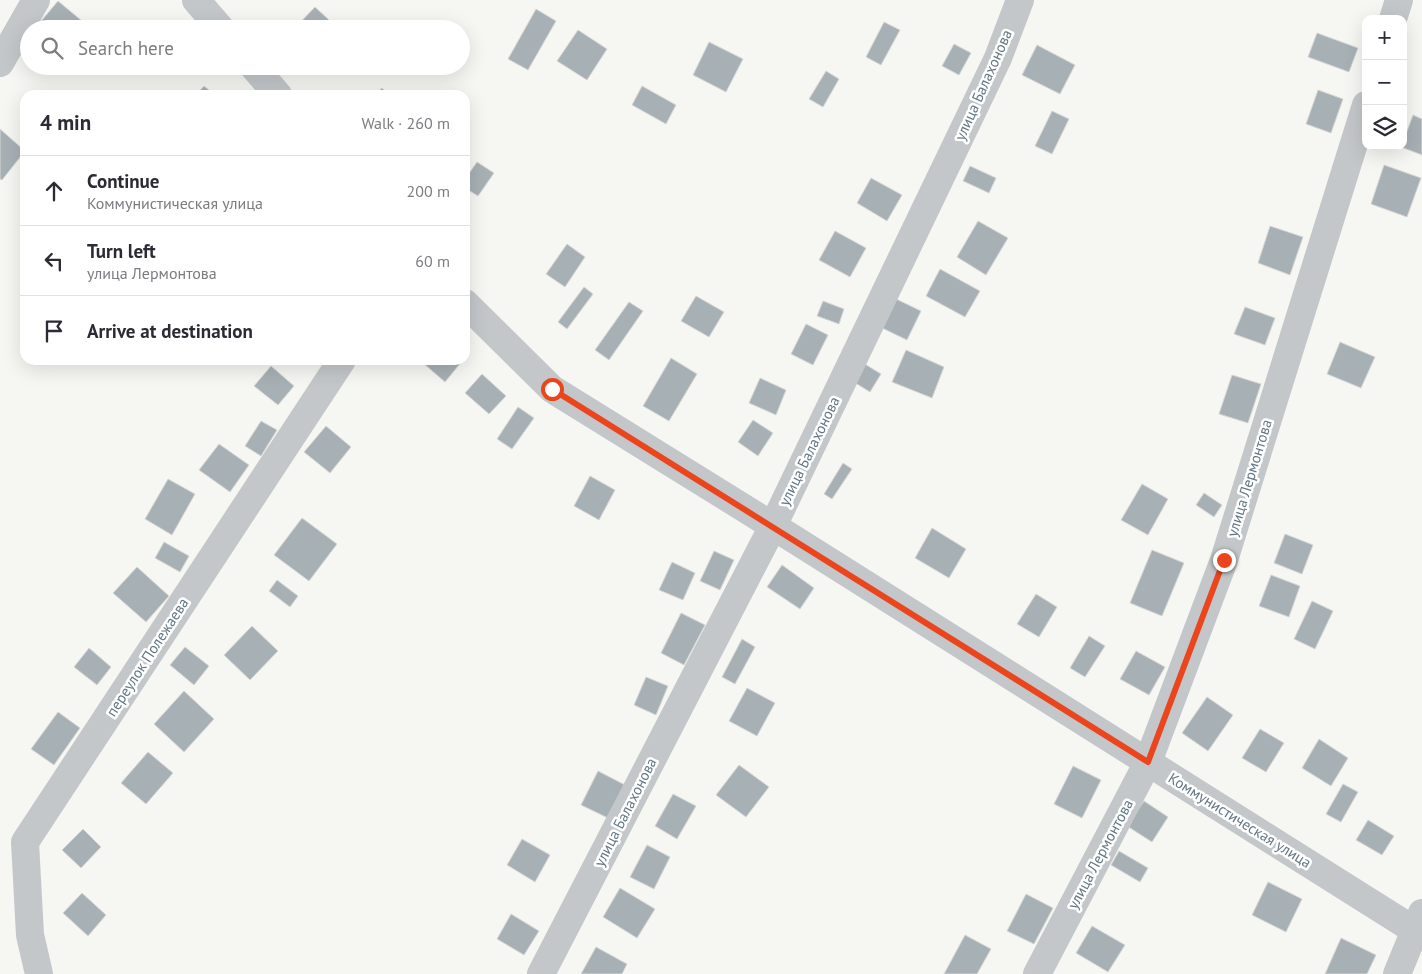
<!DOCTYPE html>
<html lang="en">
<head>
<meta charset="utf-8">
<style>
	body { margin:0; font-family:"PT Sans",sans-serif; background:#f7f7f7; color:#2b2b33 }
	.controls { position:absolute; right:15px; top:15px; display:grid; overflow:hidden; border-radius:10px; box-shadow:0 5px 20px #0002 }
	.controls button { width:45px; height:45px; display:grid; place-items:center; padding:0; border:0; border-bottom:1px solid #e1e1e2; background:#fff; color:#2b2b33; font:25px sans-serif }
	.stop { position:absolute; width:15px; height:15px; margin:-11px; border:4px solid #eb451d; border-radius:50%; background:#fff }
	.stop.end { background:#eb451d; border-color:#fff; box-shadow:0 1px 5px #0008 }
	.list { margin:0; padding:0; list-style:none }
	h2 { display:flex; justify-content:space-between; align-items:center; height:65px; margin:0; padding:0 20px; font-size:21px }
	h2 small { font-size:16px; font-weight:400; color:#7c7c81 }
	.list li { display:grid; grid-template-columns:32px 1fr auto; gap:15px; align-items:center; box-sizing:border-box; height:70px; padding:0 20px; border-top:1px solid #e1e1e2 }
	.list b { display:block; font-size:19px; white-space:nowrap }
	.list p { margin:0; font-size:16px; white-space:nowrap; color:#7c7c81 }
	.list em { font-size:16px; font-style:normal; color:#7c7c81 }
	.icon { flex:none; width:28px; height:28px; fill:none; stroke:currentColor; stroke-width:2; stroke-linecap:round; stroke-linejoin:round }
	.map { position:relative; flex:none; width:1422px; height:974px; overflow:hidden }
	.search { position:absolute; background:#fff; box-shadow:0 5px 20px #0002; left:20px; top:20px; width:450px; height:55px; display:flex; align-items:center; gap:12px; box-sizing:border-box; padding:0 18px; border-radius:28px; color:#7c7c81; font-size:19px }
	.panel { position:absolute; background:#fff; box-shadow:0 5px 20px #0002; left:20px; top:90px; width:450px; height:275px; border-radius:15px }
	.map>svg:first-child { display:block }
	.building { fill:#a7b0b5; stroke:#d7d7d5 }
	.lines { fill:none; stroke-linecap:round; stroke-linejoin:round }
	.minor { stroke:#c3c7ca; stroke-width:28 }
	.route { stroke:#eb451d; stroke-width:6 }
	.labels { text-anchor:middle; dominant-baseline:central; stroke-width:5; stroke-linejoin:round; paint-order:stroke }
	.street-label { font-size:15px; fill:#637784; stroke:#fff }
</style>
</head>
<body>
<div class="map">
<svg width="1422" height="974" viewBox="0 0 1422 974">
	<rect width="100%" height="100%" fill="#f6f6f2"/>
	<!-- building -->
	<g class="building">
		<polygon points="58,1 82,21 75,29 40,29 37,26"/>
		<polygon points="315,7 329,20 321,29 294,29"/>
		<polygon points="536,9 556,21 528,70 508,59"/>
		<polygon points="884,22 900,30 881,65 866,57"/>
		<polygon points="578,30 607,49 587,80 557,61"/>
		<polygon points="1317,33 1358,48 1349,72 1308,57"/>
		<polygon points="709,42 743,59 726,92 693,75"/>
		<polygon points="954,44 971,53 959,75 942,66"/>
		<polygon points="1037,45 1075,65 1060,94 1022,75"/>
		<polygon points="826,71 839,79 823,107 809,99"/>
		<polygon points="204,86 215,95 196,95"/>
		<polygon points="642,86 676,105 666,124 632,105"/>
		<polygon points="382,88 388,95 374,95"/>
		<polygon points="1318,90 1343,99 1331,133 1306,124"/>
		<polygon points="1052,111 1069,119 1052,154 1035,146"/>
		<polygon points="1413,115 1422,119 1422,155 1401,147 1403,146 1403,142"/>
		<polygon points="0,129 25,151 2,180 0,179"/>
		<polygon points="477,162 494,173 478,196 465,188 465,179"/>
		<polygon points="1384,165 1421,178 1407,217 1371,204"/>
		<polygon points="970,166 996,178 989,193 963,181"/>
		<polygon points="871,178 902,195 887,221 857,203"/>
		<polygon points="978,221 1008,238 986,275 957,257"/>
		<polygon points="1270,226 1303,237 1290,275 1258,263"/>
		<polygon points="835,231 866,248 850,277 819,260"/>
		<polygon points="567,244 585,257 565,287 546,274"/>
		<polygon points="940,269 980,291 965,317 926,296"/>
		<polygon points="584,287 593,294 567,329 558,322"/>
		<polygon points="696,296 724,312 709,337 681,321"/>
		<polygon points="892,297 921,311 907,340 878,326"/>
		<polygon points="823,301 844,309 839,324 817,316"/>
		<polygon points="629,302 643,311 609,360 595,350"/>
		<polygon points="1245,307 1275,318 1265,345 1234,334"/>
		<polygon points="806,324 828,335 813,365 791,354"/>
		<polygon points="1340,342 1375,357 1361,388 1327,374"/>
		<polygon points="906,350 944,367 932,398 892,382"/>
		<polygon points="671,358 697,374 669,421 643,406"/>
		<polygon points="426,360 463,360 445,382 423,363"/>
		<polygon points="860,361 881,374 870,392 849,379"/>
		<polygon points="271,366 294,386 278,405 254,386"/>
		<polygon points="482,374 506,396 489,414 465,393"/>
		<polygon points="1232,375 1261,384 1248,423 1219,414"/>
		<polygon points="760,378 786,390 776,415 749,403"/>
		<polygon points="518,407 534,418 512,449 497,439"/>
		<polygon points="753,420 773,433 758,456 738,442"/>
		<polygon points="261,421 277,430 261,456 245,446"/>
		<polygon points="326,426 351,447 330,473 304,452"/>
		<polygon points="219,444 249,465 230,492 199,470"/>
		<polygon points="843,463 852,469 832,499 824,494"/>
		<polygon points="590,476 615,490 599,520 574,506"/>
		<polygon points="168,479 195,494 172,535 145,519"/>
		<polygon points="1142,484 1168,499 1148,535 1121,520"/>
		<polygon points="1204,493 1222,505 1214,517 1196,505"/>
		<polygon points="302,518 337,544 309,581 274,555"/>
		<polygon points="932,528 966,549 949,578 915,558"/>
		<polygon points="1285,534 1313,545 1302,574 1274,563"/>
		<polygon points="164,542 189,556 180,572 155,558"/>
		<polygon points="1152,550 1184,563 1162,616 1130,603"/>
		<polygon points="714,551 734,560 720,590 700,581"/>
		<polygon points="672,562 695,573 683,600 659,590"/>
		<polygon points="782,565 814,588 800,609 767,587"/>
		<polygon points="137,567 169,596 146,622 113,593"/>
		<polygon points="1271,575 1300,586 1289,617 1259,606"/>
		<polygon points="277,580 298,596 290,607 269,591"/>
		<polygon points="1036,594 1057,607 1039,637 1017,624"/>
		<polygon points="1312,601 1333,611 1315,649 1294,639"/>
		<polygon points="681,613 705,625 684,665 661,653"/>
		<polygon points="252,626 278,651 250,680 224,655"/>
		<polygon points="1089,636 1105,646 1085,677 1070,668"/>
		<polygon points="742,639 755,647 735,684 722,677"/>
		<polygon points="185,647 209,666 194,685 170,665"/>
		<polygon points="89,648 111,667 97,685 74,667"/>
		<polygon points="1136,651 1165,667 1149,695 1120,679"/>
		<polygon points="646,677 668,686 656,715 634,705"/>
		<polygon points="747,688 775,703 757,736 729,721"/>
		<polygon points="184,691 214,719 184,752 154,724"/>
		<polygon points="1207,697 1233,715 1208,751 1182,733"/>
		<polygon points="58,712 80,728 54,765 31,749"/>
		<polygon points="1260,729 1284,743 1266,772 1242,758"/>
		<polygon points="1319,739 1348,758 1331,786 1302,768"/>
		<polygon points="148,752 173,773 146,804 121,783"/>
		<polygon points="739,765 769,787 746,817 716,795"/>
		<polygon points="1073,766 1101,780 1082,818 1054,804"/>
		<polygon points="598,771 625,785 608,818 581,805"/>
		<polygon points="1343,784 1358,792 1341,822 1326,814"/>
		<polygon points="673,794 696,806 677,839 655,826"/>
		<polygon points="1144,801 1168,817 1152,842 1127,826"/>
		<polygon points="1368,820 1394,836 1382,855 1356,840"/>
		<polygon points="83,829 101,847 81,868 62,850"/>
		<polygon points="522,839 550,855 535,882 507,865"/>
		<polygon points="647,845 670,857 654,889 630,877"/>
		<polygon points="1119,851 1148,868 1140,882 1111,865"/>
		<polygon points="1268,882 1302,899 1286,932 1252,915"/>
		<polygon points="620,888 655,909 637,938 603,917"/>
		<polygon points="82,893 106,915 88,936 63,913"/>
		<polygon points="1026,894 1053,908 1034,944 1007,931"/>
		<polygon points="511,914 539,931 524,955 497,939"/>
		<polygon points="1092,926 1125,945 1108,972 1076,953"/>
		<polygon points="965,935 991,949 977,974 944,974"/>
		<polygon points="1341,938 1376,955 1367,974 1325,974"/>
		<polygon points="596,947 627,964 622,974 581,974"/>
	</g>
	<g class="lines">
		<!-- minor -->
		<g class="minor">
			<polyline points="196,0 221,29"/>
			<polyline points="1393,19 1399,0"/>
			<polyline points="0,63 36,0"/>
			<polyline points="253,66 278,95"/>
			<polyline points="465,303 552,389 773,526 1422,935"/>
			<polyline points="39,974 30,935 25,842 342,360"/>
			<polyline points="541,974 773,526 998,58 1020,0"/>
			<polyline points="1037,974 1148,762 1224,560 1366,105"/>
			<polyline points="1397,974 1422,913"/>
		</g>
	</g>
	<g class="lines">
		<!-- route -->
		<polyline class="route" points="552,389 1148,762 1224,560"/>
	</g>
	<g class="labels">
		<!-- street labels -->
		<g class="street-label">
			<text transform="translate(983 85) rotate(-66)">улица Балахонова</text>
			<text transform="translate(809 451) rotate(-64)">улица Балахонова</text>
			<text transform="translate(1249 478) rotate(-73)">улица Лермонтова</text>
			<text transform="translate(147 657) rotate(-57)">переулок Полежаева</text>
			<text transform="translate(625 812) rotate(-63)">улица Балахонова</text>
			<text transform="translate(1240 820) rotate(32)">Коммунистическая улица</text>
			<text transform="translate(1100 854) rotate(-62)">улица Лермонтова</text>
		</g>
	</g>
</svg>
<div class="controls">
<button>+</button>
<button>−</button>
<button><svg class="icon" aria-label="layers" viewBox="0 0 24 24"><path d="M12 4l9 5-9 5-9-5zM3 14l9 5 9-5"/></svg></button>
</div>
<div class="stop" style="left:552px;top:389px"></div>
<div class="stop end" style="left:1224px;top:560px"></div>
<div class="search"><svg class="icon" aria-label="search" viewBox="0 0 24 24"><circle cx="10" cy="10" r="6"/><path d="M15 15l6 6"/></svg>Search here</div>
<section class="panel">
<h2>4 min<small>Walk · 260 m</small></h2>
<ul class="list">
<li><svg class="icon" aria-label="ahead" viewBox="0 0 24 24"><path d="M12 20V5M6 11l6-6 6 6"/></svg><div><b>Continue</b><p>Коммунистическая улица</p></div><em>200 m</em></li>
<li><svg class="icon" aria-label="left" viewBox="0 0 24 24"><path d="M17 20v-9H6M10 6l-5 5 5 5"/></svg><div><b>Turn left</b><p>улица Лермонтова</p></div><em>60 m</em></li>
<li><svg class="icon" aria-label="arrive" viewBox="0 0 24 24"><path d="M6 21V4h12l-3 4 3 4H6"/></svg><div><b>Arrive at destination</b></div></li>
</ul>
</section>
</div>
</body>
</html>
